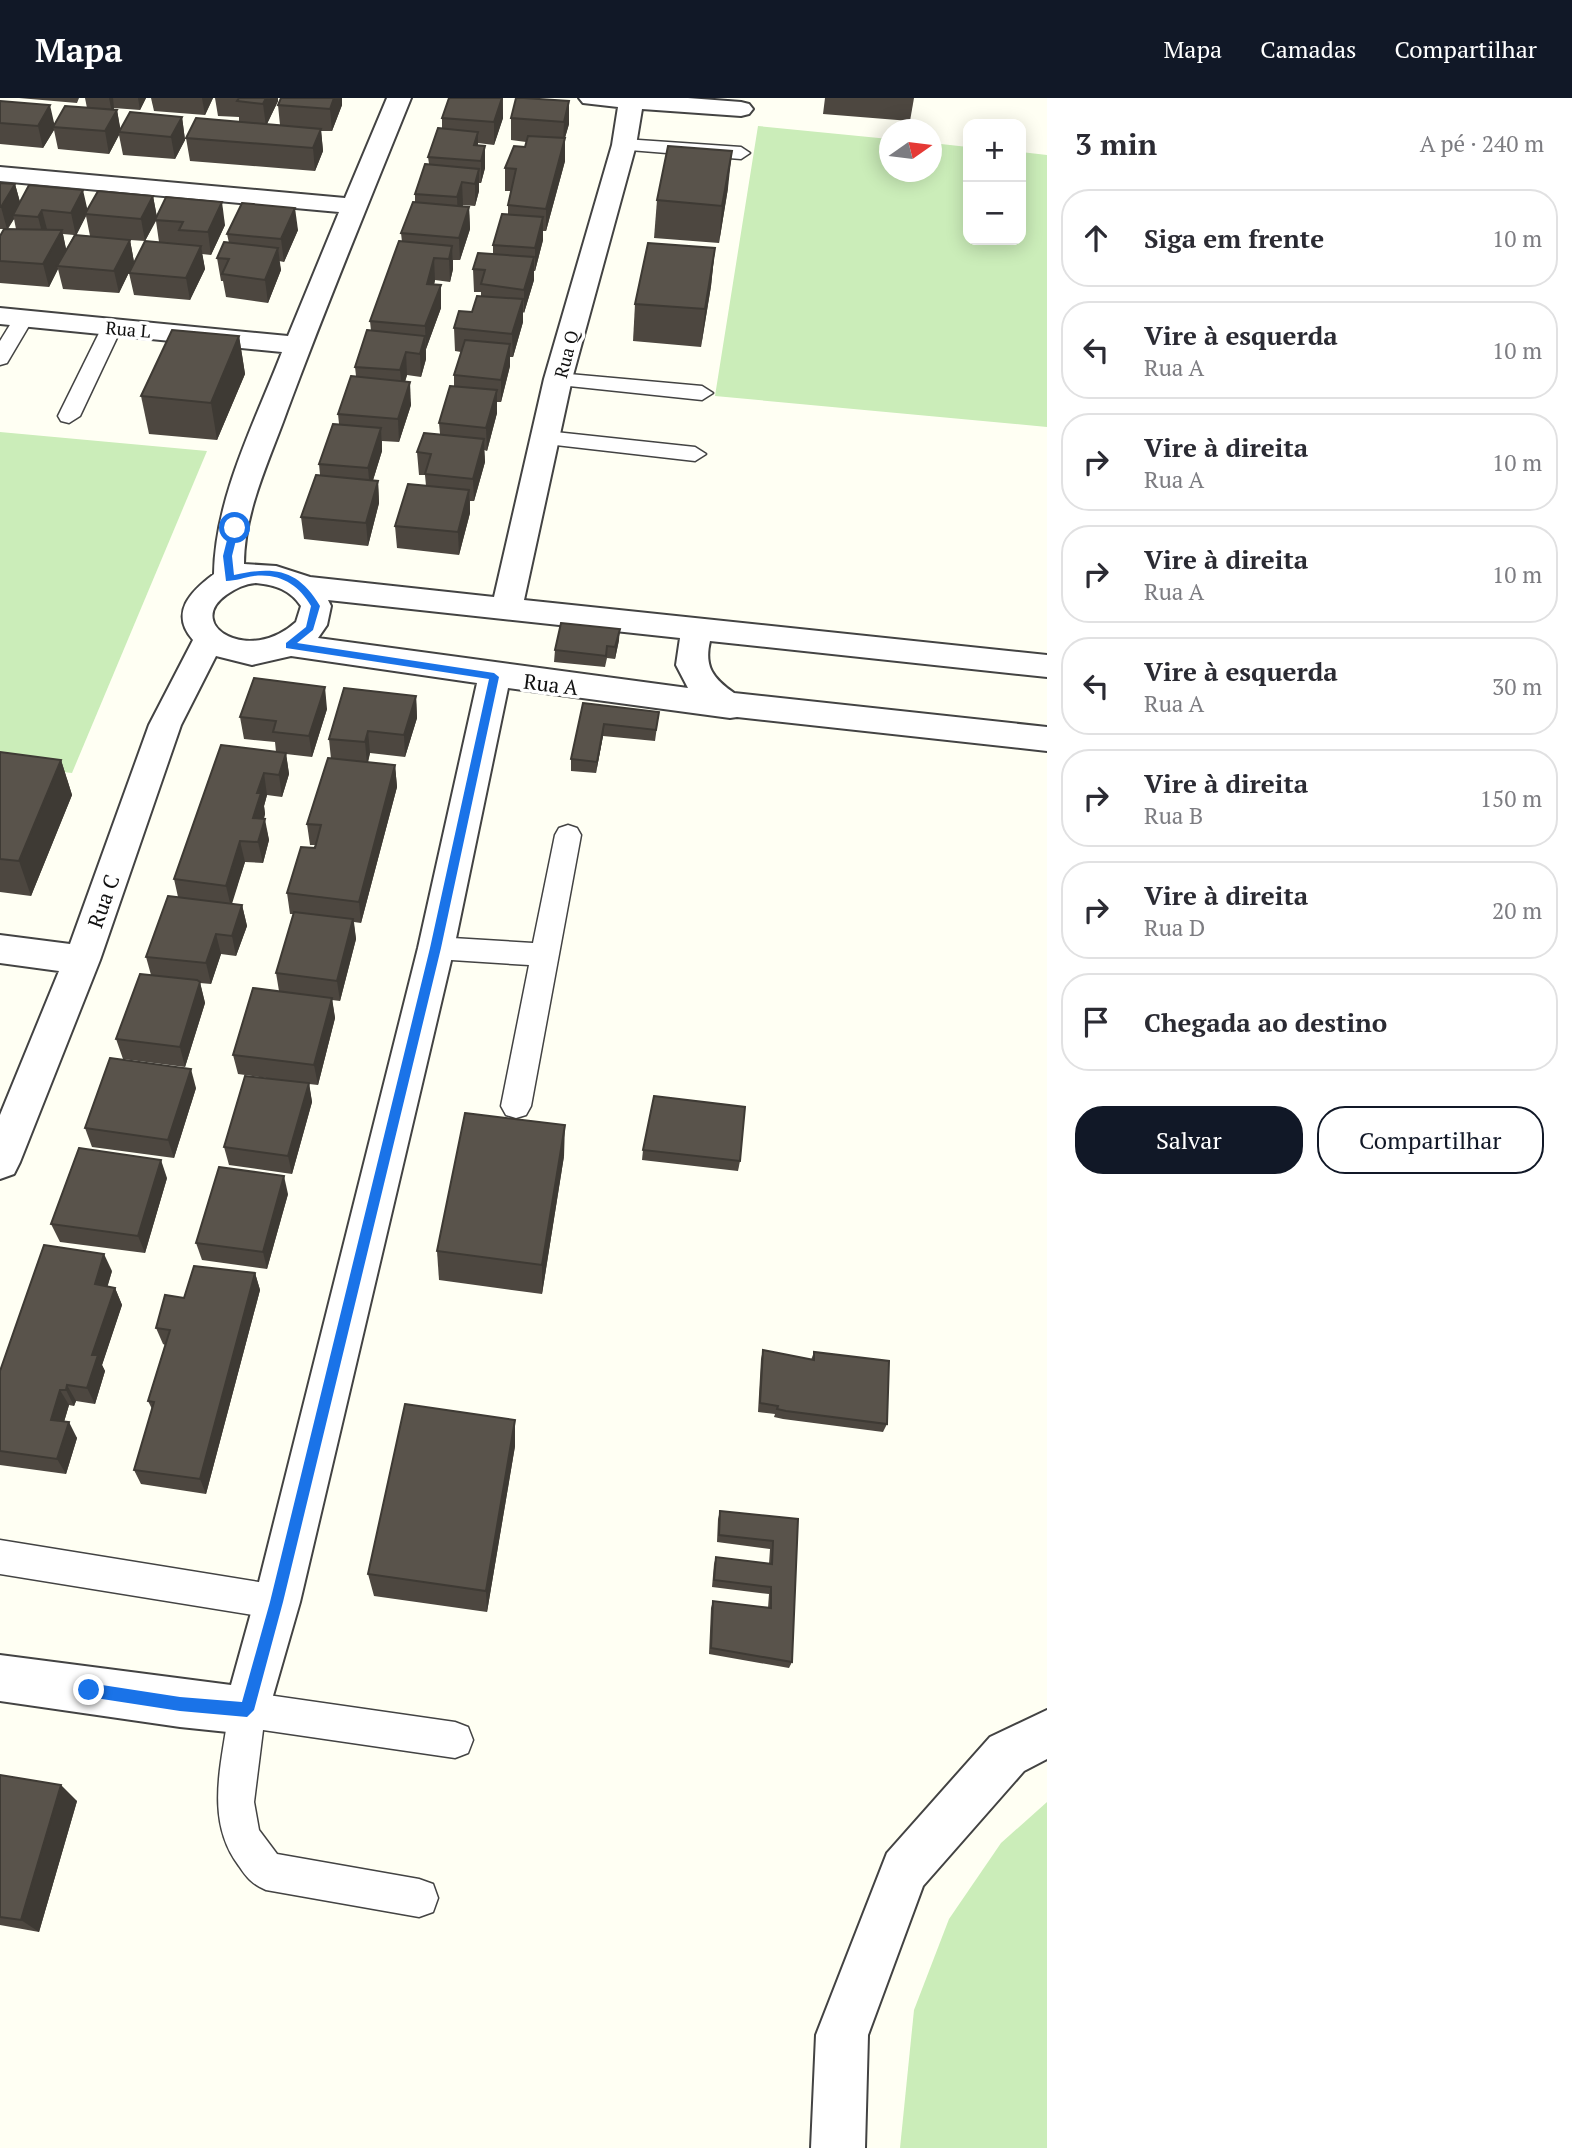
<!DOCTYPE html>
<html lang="pt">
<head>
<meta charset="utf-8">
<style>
	body { margin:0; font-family:"PT Serif",serif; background:#f2f2f3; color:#2b2b33 }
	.controls { position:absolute; right:21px; top:21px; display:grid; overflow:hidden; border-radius:14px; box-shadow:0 4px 18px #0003 }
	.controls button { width:63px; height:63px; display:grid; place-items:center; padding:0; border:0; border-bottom:2px solid #e1e1e2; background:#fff; color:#2b2b33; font:35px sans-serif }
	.compass { position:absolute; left:879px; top:21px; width:63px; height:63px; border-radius:50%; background:#fff; box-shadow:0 4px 18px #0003; rotate:76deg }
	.stop { position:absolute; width:21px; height:21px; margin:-16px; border:5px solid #1a73e8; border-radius:50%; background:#fff }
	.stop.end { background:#1a73e8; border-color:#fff; box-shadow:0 2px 7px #0008 }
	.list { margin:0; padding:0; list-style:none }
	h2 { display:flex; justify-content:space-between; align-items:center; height:91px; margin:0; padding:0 28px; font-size:30px }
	h2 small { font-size:23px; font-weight:400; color:#7c7c81 }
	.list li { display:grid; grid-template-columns:46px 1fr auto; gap:21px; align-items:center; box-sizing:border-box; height:98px; margin:0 14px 14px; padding:0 14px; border:2px solid #e1e1e2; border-radius:28px }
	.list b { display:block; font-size:26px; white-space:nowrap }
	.list p { margin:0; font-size:23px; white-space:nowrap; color:#7c7c81 }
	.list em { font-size:23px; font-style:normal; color:#7c7c81 }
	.actions { display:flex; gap:14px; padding:21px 28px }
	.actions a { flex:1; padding:16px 0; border:2px solid #111827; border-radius:28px; text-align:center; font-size:24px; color:#111827 }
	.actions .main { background:#111827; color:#fff }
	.icon { flex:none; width:38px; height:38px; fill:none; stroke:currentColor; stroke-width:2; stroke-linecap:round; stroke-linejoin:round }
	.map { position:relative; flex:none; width:1047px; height:2050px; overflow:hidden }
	header { display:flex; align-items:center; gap:42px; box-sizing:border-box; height:98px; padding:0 35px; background:#111827; color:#fff }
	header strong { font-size:33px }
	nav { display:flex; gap:38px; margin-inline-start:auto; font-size:24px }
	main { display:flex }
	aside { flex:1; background:#fff }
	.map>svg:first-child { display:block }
	.green { fill:#cbedb9 }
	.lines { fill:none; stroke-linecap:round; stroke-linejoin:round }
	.service-casing { stroke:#434343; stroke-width:3 }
	.minor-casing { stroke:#434343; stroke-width:4 }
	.tertiary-casing { stroke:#434343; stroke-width:4 }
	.service { fill:#fff; fill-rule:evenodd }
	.minor { fill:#fff; fill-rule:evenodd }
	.tertiary { fill:#fff; fill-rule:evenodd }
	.wall { fill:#4d4740; fill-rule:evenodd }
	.shaded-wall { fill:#3e3a34 }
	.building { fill:#59534b; stroke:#3e3a34; stroke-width:2 }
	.route { fill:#1a73e8 }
	.labels { text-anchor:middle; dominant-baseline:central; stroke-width:7; stroke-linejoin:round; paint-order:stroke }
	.far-street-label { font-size:18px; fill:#101010; stroke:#fff }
	.street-label { font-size:21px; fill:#101010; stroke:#fff }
</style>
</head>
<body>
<header>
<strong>Mapa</strong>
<nav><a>Mapa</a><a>Camadas</a><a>Compartilhar</a></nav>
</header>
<main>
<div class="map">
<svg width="1047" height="2050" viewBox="0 0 1047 2050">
	<rect width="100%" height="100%" fill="#fffff3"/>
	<!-- green -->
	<g class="green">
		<polygon points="758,28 889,41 890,74 932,74 932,45 968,49 968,142 1021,142 1021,54 1047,57 1047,329 715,298"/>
		<polygon points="0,334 207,353 72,675 0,667"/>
		<polygon points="1047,1704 1047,2050 900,2050 914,1912 949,1821 1001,1745"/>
	</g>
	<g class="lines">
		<!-- service casing -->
		<g class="service-casing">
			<g id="service">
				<polygon points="624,41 741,49 750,55 741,61 617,51 615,47"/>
				<polygon points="23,215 33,221 7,265 0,267 0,243 16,217"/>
				<polygon points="112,223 122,229 80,318 69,325 61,323 58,318 102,229"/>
				<polygon points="558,275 702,288 713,295 702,302 550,286 547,281 550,276"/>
				<polygon points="546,333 695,349 706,356 695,363 538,345 535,340"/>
				<polygon points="568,727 577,730 581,737 531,1008 526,1017 516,1020 506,1017 501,1008 529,867 436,861 426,858 422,850 426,842 436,839 533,845 555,737 559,730"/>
				<polygon points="0,1442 277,1487 289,1492 295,1504 289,1516 277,1521 0,1476"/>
				<path d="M247 1594 455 1624 468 1629 473 1642 468 1655 455 1660 263 1632 254 1704 259 1732 277 1756 419 1781 433 1786 438 1800 433 1814 419 1819 266 1792C252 1786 247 1780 239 1768 204 1722 222 1665 229 1612L234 1599Z"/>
			</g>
		</g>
		<!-- minor casing -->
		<g class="minor-casing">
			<path id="minor" d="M387 0H411C369 104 326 208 287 313 270 361 244 413 244 466L276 468 310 479 494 499 544 281 612 47 618 9 583 5 579 0H688L741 4 749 6 753 11 749 16 741 18 642 11 636 47 572 281 524 502 1047 557V579L710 543C704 569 713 580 734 595L1047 629V653L737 619 730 620 508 590 454 850 300 1504 264 1629 247 1636 180 1629 0 1603V1557L231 1587 254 1504 418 850 477 585 291 558 252 567 216 558 181 627 100 862 20 1064 14 1076 0 1081V1017L59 873 0 865V837L70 846 149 627 193 542C169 515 191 493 214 476 215 400 255 324 282 254L0 226V210L288 238 339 114 0 83V69L345 100ZM256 485C276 487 290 492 301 508L296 524C249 567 184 527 226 497 237 490 244 486 256 485ZM328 502 680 540 676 567 688 590 318 540 327 527 331 508Z"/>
		</g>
		<!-- tertiary casing -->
		<g class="tertiary-casing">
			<polygon id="tertiary" points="1047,1612 1047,1661 1024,1673 923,1788 868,1937 865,2050 811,2050 816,1937 887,1755 990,1639"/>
		</g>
		<!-- service -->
		<use href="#service" class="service"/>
		<!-- minor -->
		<use href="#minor" class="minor"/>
		<!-- tertiary -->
		<use href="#tertiary" class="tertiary"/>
	</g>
	<!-- wall -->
	<g class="wall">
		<polygon points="19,0 79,0 77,5"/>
		<polygon points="85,0 146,0 140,12 114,10 113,12 117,12 120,31 182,19 185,42 175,61 123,57 119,37 109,56 58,51 54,32 43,50 0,46 0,3 55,26 87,10"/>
		<polygon points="151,0 213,0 205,17 154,13"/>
		<polygon points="215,0 278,0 278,3 267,26 280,27 278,7 342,7 332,33 321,33 323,53 315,73 190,63 186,40 239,24 239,19 218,18"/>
		<polygon points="449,0 503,0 503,20 494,47 478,45 478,47 485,48 485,70 481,85 479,85 479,93 475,108 463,107 462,108 469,109 470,131 460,162 453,162 453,171 450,184 435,182 434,187 441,210 426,251 426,261 421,279 407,277 405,283 411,307 399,344 382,343 382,353 373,382 378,383 379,405 368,448 304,441 301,419 320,377 319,366 339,326 338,316 356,278 355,269 371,233 370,223 402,144 401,135 415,104 415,96 429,66 428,59 442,31 442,20"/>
		<polygon points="825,0 914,0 910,23 823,16"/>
		<polygon points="569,3 569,26 565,40 565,63 546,133 543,133 543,142 535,173 534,173 534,182 524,215 523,214 523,224 513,259 510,259 510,268 501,304 497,304 497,315 487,353 484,352 485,364 474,403 470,403 470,415 459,457 397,450 395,428 426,388 425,377 419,377 417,354 440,336 439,325 454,288 454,277 461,254 455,253 454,230 472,214 481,199 481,194 474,194 473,171 493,156 493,147 508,117 508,107 511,93 505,93 505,70 525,49 526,44 511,42 511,20"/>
		<path d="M0 85 15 86 20 104 87 112 153 98 157 119 225 127 211 157 202 156 205 171 190 202 134 197 129 175 145 143 130 142 134 164 119 195 63 191 58 171 49 189 0 185V138L4 131H0ZM86 118 90 138 76 137ZM14 121 16 131H8ZM156 123 159 144 145 143ZM63 136 74 137 66 152Z"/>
		<polygon points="728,90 719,145 654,140 657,102"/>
		<polygon points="298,132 284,164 279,163 281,172 268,205 226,199 223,183 221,183 217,160 229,145 227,136"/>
		<polygon points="715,150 711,188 701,249 633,243 635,206"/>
		<polygon points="239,238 245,276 217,342 149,336 141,298"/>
		<polygon points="619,542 615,561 607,560 605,569 554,564 555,552"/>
		<polygon points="416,598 417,620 405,659 370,655 368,665 395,667 397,689 361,825 354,824 356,841 340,903 332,902 335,920 318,987 309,986 312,1004 292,1076 229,1067 224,1049 288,983 238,976 233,957 279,893 276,875 294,816 290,816 287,795 315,747 310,747 307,726 331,661 329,641"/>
		<polygon points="583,605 659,614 655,643 603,638 596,675 571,673 571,661"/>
		<polygon points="327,611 312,659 286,656 289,676 282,699 267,697 264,708 265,716 264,721 269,742 263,765 245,764 231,806 242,807 247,828 236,858 221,856 211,886 200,885 205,905 185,969 123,961 116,941 151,877 146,859 178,799 174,781 276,654 275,644 244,641 240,619"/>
		<polygon points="0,654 61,662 72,697 31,798 0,794"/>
		<polygon points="196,990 174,1060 92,1049 85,1030"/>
		<polygon points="643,1052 740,1063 738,1073 642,1062"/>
		<polygon points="564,1058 542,1196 439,1182 437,1153"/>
		<polygon points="167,1080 145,1155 60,1144 51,1126"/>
		<polygon points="288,1096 267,1171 202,1162 196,1145"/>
		<polygon points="112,1173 107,1189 115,1190 122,1207 102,1267 105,1273 95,1306 76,1303 74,1308 69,1307 64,1324 77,1340 66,1376 0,1367 0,1273"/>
		<polygon points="255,1175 260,1192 206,1396 141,1386 134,1372 152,1311 148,1303 165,1247 163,1246 156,1230 184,1200"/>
		<polygon points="763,1252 811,1262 814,1254 887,1326 883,1334 783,1321 774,1319 775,1316 758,1314 761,1261"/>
		<polygon points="515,1322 515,1348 487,1514 374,1498 368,1476"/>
		<polygon points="720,1413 798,1421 792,1564 789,1570 709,1556 711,1510 713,1503 768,1510 769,1496 712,1489 714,1466 716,1459 769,1466 770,1451 717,1444 718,1421"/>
		<polygon points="0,1677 77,1703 39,1834 0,1827"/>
	</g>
	<!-- shaded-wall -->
	<g class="shaded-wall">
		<polygon points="109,0 113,0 114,10 112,15"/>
		<polygon points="138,0 146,0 140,12"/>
		<polygon points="202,0 213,0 205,17"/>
		<polygon points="266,0 278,0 278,3 266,28 263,6"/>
		<polygon points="334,0 342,0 342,7 332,33 330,11"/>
		<polygon points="502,0 503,20 494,47 494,24"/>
		<polygon points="569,3 569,26 563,46 564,24"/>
		<polygon points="50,7 55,29 53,29 54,32 43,50 38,28"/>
		<polygon points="117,12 121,34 119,34 119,37 109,56 105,33"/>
		<polygon points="182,19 185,42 175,61 171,39"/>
		<polygon points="321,31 323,53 315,73 313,50"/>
		<polygon points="478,34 478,56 474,47"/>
		<polygon points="565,40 565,63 546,133 546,111"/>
		<polygon points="485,48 485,70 481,85 481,63"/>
		<polygon points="732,53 728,90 719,145 722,108"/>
		<polygon points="479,71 479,93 475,108 475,86"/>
		<polygon points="462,84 463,107 458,122 457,99"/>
		<polygon points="15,86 21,108 13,117 14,121 7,131 1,109"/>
		<polygon points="83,92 88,114 85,116 86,118 76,138 71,115"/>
		<polygon points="153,98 157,120 145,143 141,121"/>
		<polygon points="222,104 225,127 211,157 208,134"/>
		<polygon points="469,109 470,131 460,162 459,140"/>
		<polygon points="295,110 298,132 284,164 281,141"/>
		<polygon points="42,112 48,135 44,142 38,119"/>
		<polygon points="543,119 543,142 535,173 535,150"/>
		<polygon points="62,132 67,155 57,168 58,171 49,189 43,166"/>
		<polygon points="130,142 134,164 119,195 114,173"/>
		<polygon points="201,148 205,171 190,202 186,180"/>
		<polygon points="452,148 453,171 450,184 449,161"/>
		<polygon points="278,150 281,172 268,205 265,182"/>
		<polygon points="715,150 711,188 701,249 705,211"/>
		<polygon points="534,159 534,182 524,215 524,192"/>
		<polygon points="434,160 435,182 429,209 427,186"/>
		<polygon points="441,187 441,210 426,251 425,228"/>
		<polygon points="523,201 523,224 513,259 512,236"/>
		<polygon points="239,238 245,276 217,342 211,305"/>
		<polygon points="425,238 426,261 421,279 420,256"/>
		<polygon points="510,246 510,268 501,304 501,282"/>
		<polygon points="406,254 407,277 402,295 400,272"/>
		<polygon points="410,284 411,307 399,344 398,321"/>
		<polygon points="497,292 497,315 487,353 486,330"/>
		<polygon points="381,330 382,353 370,392 368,370"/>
		<polygon points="484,341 485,364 474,403 473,381"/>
		<polygon points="378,383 379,405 368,448 366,425"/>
		<polygon points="469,392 470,415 459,457 458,434"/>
		<polygon points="620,531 619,542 615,561 615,549"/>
		<polygon points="325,589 327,611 312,659 309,638"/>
		<polygon points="416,598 417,620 405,659 404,637"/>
		<polygon points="604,626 603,638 596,675 597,664"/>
		<polygon points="368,633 370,655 367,666 365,644"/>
		<polygon points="286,655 289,676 282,699 279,677"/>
		<polygon points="61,662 72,697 31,798 19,763"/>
		<polygon points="395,667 397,689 361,825 359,804"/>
		<polygon points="264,675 267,697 264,708 265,716 257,741 253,720 257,695"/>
		<polygon points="265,721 269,742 263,765 258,744"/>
		<polygon points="240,743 245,764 231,809 226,788"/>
		<polygon points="242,807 247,828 236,858 232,838"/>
		<polygon points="353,821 356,841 340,903 337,883"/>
		<polygon points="216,836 221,856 211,886 206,865"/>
		<polygon points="200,884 205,905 185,969 180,949"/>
		<polygon points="332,900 335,920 318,987 314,967"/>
		<polygon points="191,971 196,990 174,1060 168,1042"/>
		<polygon points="309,985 312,1004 292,1076 288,1058"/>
		<polygon points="565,1027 564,1058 542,1196 542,1167"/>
		<polygon points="161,1062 167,1080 145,1155 138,1138"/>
		<polygon points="284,1078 288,1096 267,1171 263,1154"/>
		<polygon points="104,1156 112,1173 103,1204 95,1186"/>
		<polygon points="255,1175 260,1192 206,1396 200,1381"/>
		<polygon points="115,1190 122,1207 102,1267 105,1273 95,1306 87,1290 92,1257"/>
		<polygon points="67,1287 76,1303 74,1308 66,1292"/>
		<polygon points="60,1292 69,1307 60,1337 51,1322"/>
		<polygon points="515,1322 515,1348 487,1514 486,1493"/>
		<polygon points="69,1324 77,1340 66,1376 57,1361"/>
		<polygon points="61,1687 77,1703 39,1834 21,1822"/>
	</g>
	<!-- building -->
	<g class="building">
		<polygon points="239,0 266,0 263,6 237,3"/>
		<polygon points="281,0 334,0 330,11 278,7"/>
		<polygon points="449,0 502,0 494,24 442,20"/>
		<polygon points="516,0 524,0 569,3 564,24 511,20"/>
		<polygon points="0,3 50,7 38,28 0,25"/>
		<polygon points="65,8 117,12 105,33 53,29"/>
		<polygon points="130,14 182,19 171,39 119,34"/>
		<polygon points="196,20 321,31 313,50 186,40"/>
		<polygon points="438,30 478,34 474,47 485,48 481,63 428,59"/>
		<polygon points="528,38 565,40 546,111 508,107 516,71 505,70 514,48 525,49"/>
		<polygon points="668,48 732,53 722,108 657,102"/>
		<polygon points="425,66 479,71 475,86 462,84 457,99 415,96"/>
		<polygon points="0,85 15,86 1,109 0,109"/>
		<polygon points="29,87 83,92 71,115 42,112 38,119 13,117"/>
		<polygon points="98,93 153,98 141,121 85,116"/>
		<polygon points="166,99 222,104 208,134 179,132 183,124 155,122"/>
		<polygon points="413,104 469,109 459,140 401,135"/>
		<polygon points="242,105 295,110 281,141 227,136"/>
		<polygon points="502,116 543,119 535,150 493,147"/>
		<polygon points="4,131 62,132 43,166 0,163 0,138"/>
		<polygon points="75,137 130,142 114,173 57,168"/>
		<polygon points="145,143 201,148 186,180 129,175"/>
		<polygon points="399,143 452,148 449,161 434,160 427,186 441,187 425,228 370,223"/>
		<polygon points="224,144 278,150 265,182 222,176 229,161 217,160"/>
		<polygon points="648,145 715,150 705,211 635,206"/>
		<polygon points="478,155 534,159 524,192 481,186 485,172 473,171"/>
		<polygon points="477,198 523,201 512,236 454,230 459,213 472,214"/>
		<polygon points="172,232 239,238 211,305 141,298"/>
		<polygon points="367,232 425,238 420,256 406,254 400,272 355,269"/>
		<polygon points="465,242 510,246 501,282 454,277"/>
		<polygon points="351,278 410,284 398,321 338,316"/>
		<polygon points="450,288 497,292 486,330 439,325"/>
		<polygon points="333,326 381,330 368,370 319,366"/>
		<polygon points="424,335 484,341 473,381 425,376 431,356 417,354"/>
		<polygon points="316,377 378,383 366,425 301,419"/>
		<polygon points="408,386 469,392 458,434 395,428"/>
		<polygon points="561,525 620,531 615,549 607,548 606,558 555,552"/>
		<polygon points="254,580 325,589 309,638 273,634 276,623 240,619"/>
		<polygon points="344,590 416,598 404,637 368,633 365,644 329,641"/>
		<polygon points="583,605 659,614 656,632 604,626 597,664 571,661"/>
		<polygon points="221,647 286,655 279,677 264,675 257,695 261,695 253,720 265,721 258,744 240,743 226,788 174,781"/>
		<polygon points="0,654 61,662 19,763 0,761"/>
		<polygon points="328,660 395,667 359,804 287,795 301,749 315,750 321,727 307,726"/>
		<polygon points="168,798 242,807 232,838 216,836 206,865 146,859"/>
		<polygon points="294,814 353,821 337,883 276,875"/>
		<polygon points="140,876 197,882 200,884 180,949 116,941"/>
		<polygon points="253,890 332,900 314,967 233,957"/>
		<polygon points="110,960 191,971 168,1042 85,1030"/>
		<polygon points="245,978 309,985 288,1058 224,1049"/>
		<polygon points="654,998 745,1009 740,1063 643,1052"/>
		<polygon points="465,1015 565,1027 542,1167 437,1153"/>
		<polygon points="79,1050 161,1062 138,1138 51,1126"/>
		<polygon points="219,1069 284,1078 263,1154 196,1145"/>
		<polygon points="44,1147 104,1156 95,1186 115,1190 92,1257 98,1257 87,1290 67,1287 66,1292 60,1292 51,1322 69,1324 57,1361 0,1353 0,1273"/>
		<polygon points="194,1168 255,1175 200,1381 134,1372 154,1304 148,1303 170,1232 156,1230 165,1197 184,1200"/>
		<polygon points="763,1252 814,1262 814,1254 889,1263 887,1326 786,1313 777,1311 778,1308 760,1305"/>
		<polygon points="405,1306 515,1322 486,1493 368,1476"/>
		<polygon points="720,1413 798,1421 792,1564 711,1550 713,1503 771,1510 771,1489 714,1482 716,1459 772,1466 773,1443 719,1437"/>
		<polygon points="0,1677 61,1687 21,1822 0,1819"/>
	</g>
	<!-- route -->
	<path class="route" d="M235 427 239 430 232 458 234 477C274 468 298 471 320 508L313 532 297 545 494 575 499 579 441 850 283 1504 254 1612 247 1619 180 1613 89 1599 83 1592 89 1585 180 1599 242 1604 270 1504 430 850 489 581 286 550V545L306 529 311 508C299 487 280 475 254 478 245 479 236 483 226 483L223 458 230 430Z"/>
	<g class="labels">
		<!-- far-street labels -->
		<g class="far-street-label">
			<text transform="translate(128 231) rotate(5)">Rua L</text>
			<text transform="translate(566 256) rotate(-75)">Rua Q</text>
		</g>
		<!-- street labels -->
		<g class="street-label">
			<text transform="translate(551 586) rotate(7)">Rua A</text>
			<text transform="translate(103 803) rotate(-70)">Rua C</text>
		</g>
	</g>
</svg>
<div class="controls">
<button>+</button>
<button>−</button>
</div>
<svg class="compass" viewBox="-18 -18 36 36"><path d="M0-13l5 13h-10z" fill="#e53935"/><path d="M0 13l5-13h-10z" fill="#7c7c81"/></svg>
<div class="stop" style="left:235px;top:430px"></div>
<div class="stop end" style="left:89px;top:1592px"></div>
</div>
<aside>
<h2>3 min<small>A pé · 240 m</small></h2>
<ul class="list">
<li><svg class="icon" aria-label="ahead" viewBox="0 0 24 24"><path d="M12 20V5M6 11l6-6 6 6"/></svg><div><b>Siga em frente</b></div><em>10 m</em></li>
<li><svg class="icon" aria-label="left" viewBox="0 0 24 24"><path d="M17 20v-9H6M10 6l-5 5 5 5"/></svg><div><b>Vire à esquerda</b><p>Rua A</p></div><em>10 m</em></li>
<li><svg class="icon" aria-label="right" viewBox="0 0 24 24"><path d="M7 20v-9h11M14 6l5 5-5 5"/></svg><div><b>Vire à direita</b><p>Rua A</p></div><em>10 m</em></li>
<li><svg class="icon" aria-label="right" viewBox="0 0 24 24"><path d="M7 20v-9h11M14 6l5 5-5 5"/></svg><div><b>Vire à direita</b><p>Rua A</p></div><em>10 m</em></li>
<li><svg class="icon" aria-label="left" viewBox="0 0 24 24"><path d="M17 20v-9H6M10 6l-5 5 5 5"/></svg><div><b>Vire à esquerda</b><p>Rua A</p></div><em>30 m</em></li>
<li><svg class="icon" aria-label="right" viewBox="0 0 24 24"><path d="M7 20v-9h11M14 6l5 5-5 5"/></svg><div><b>Vire à direita</b><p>Rua B</p></div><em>150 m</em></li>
<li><svg class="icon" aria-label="right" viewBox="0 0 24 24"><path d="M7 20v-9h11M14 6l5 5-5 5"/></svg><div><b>Vire à direita</b><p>Rua D</p></div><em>20 m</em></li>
<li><svg class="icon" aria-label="arrive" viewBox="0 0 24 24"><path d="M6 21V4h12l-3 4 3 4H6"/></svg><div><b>Chegada ao destino</b></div></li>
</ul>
<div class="actions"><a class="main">Salvar</a><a>Compartilhar</a></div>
</aside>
</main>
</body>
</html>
